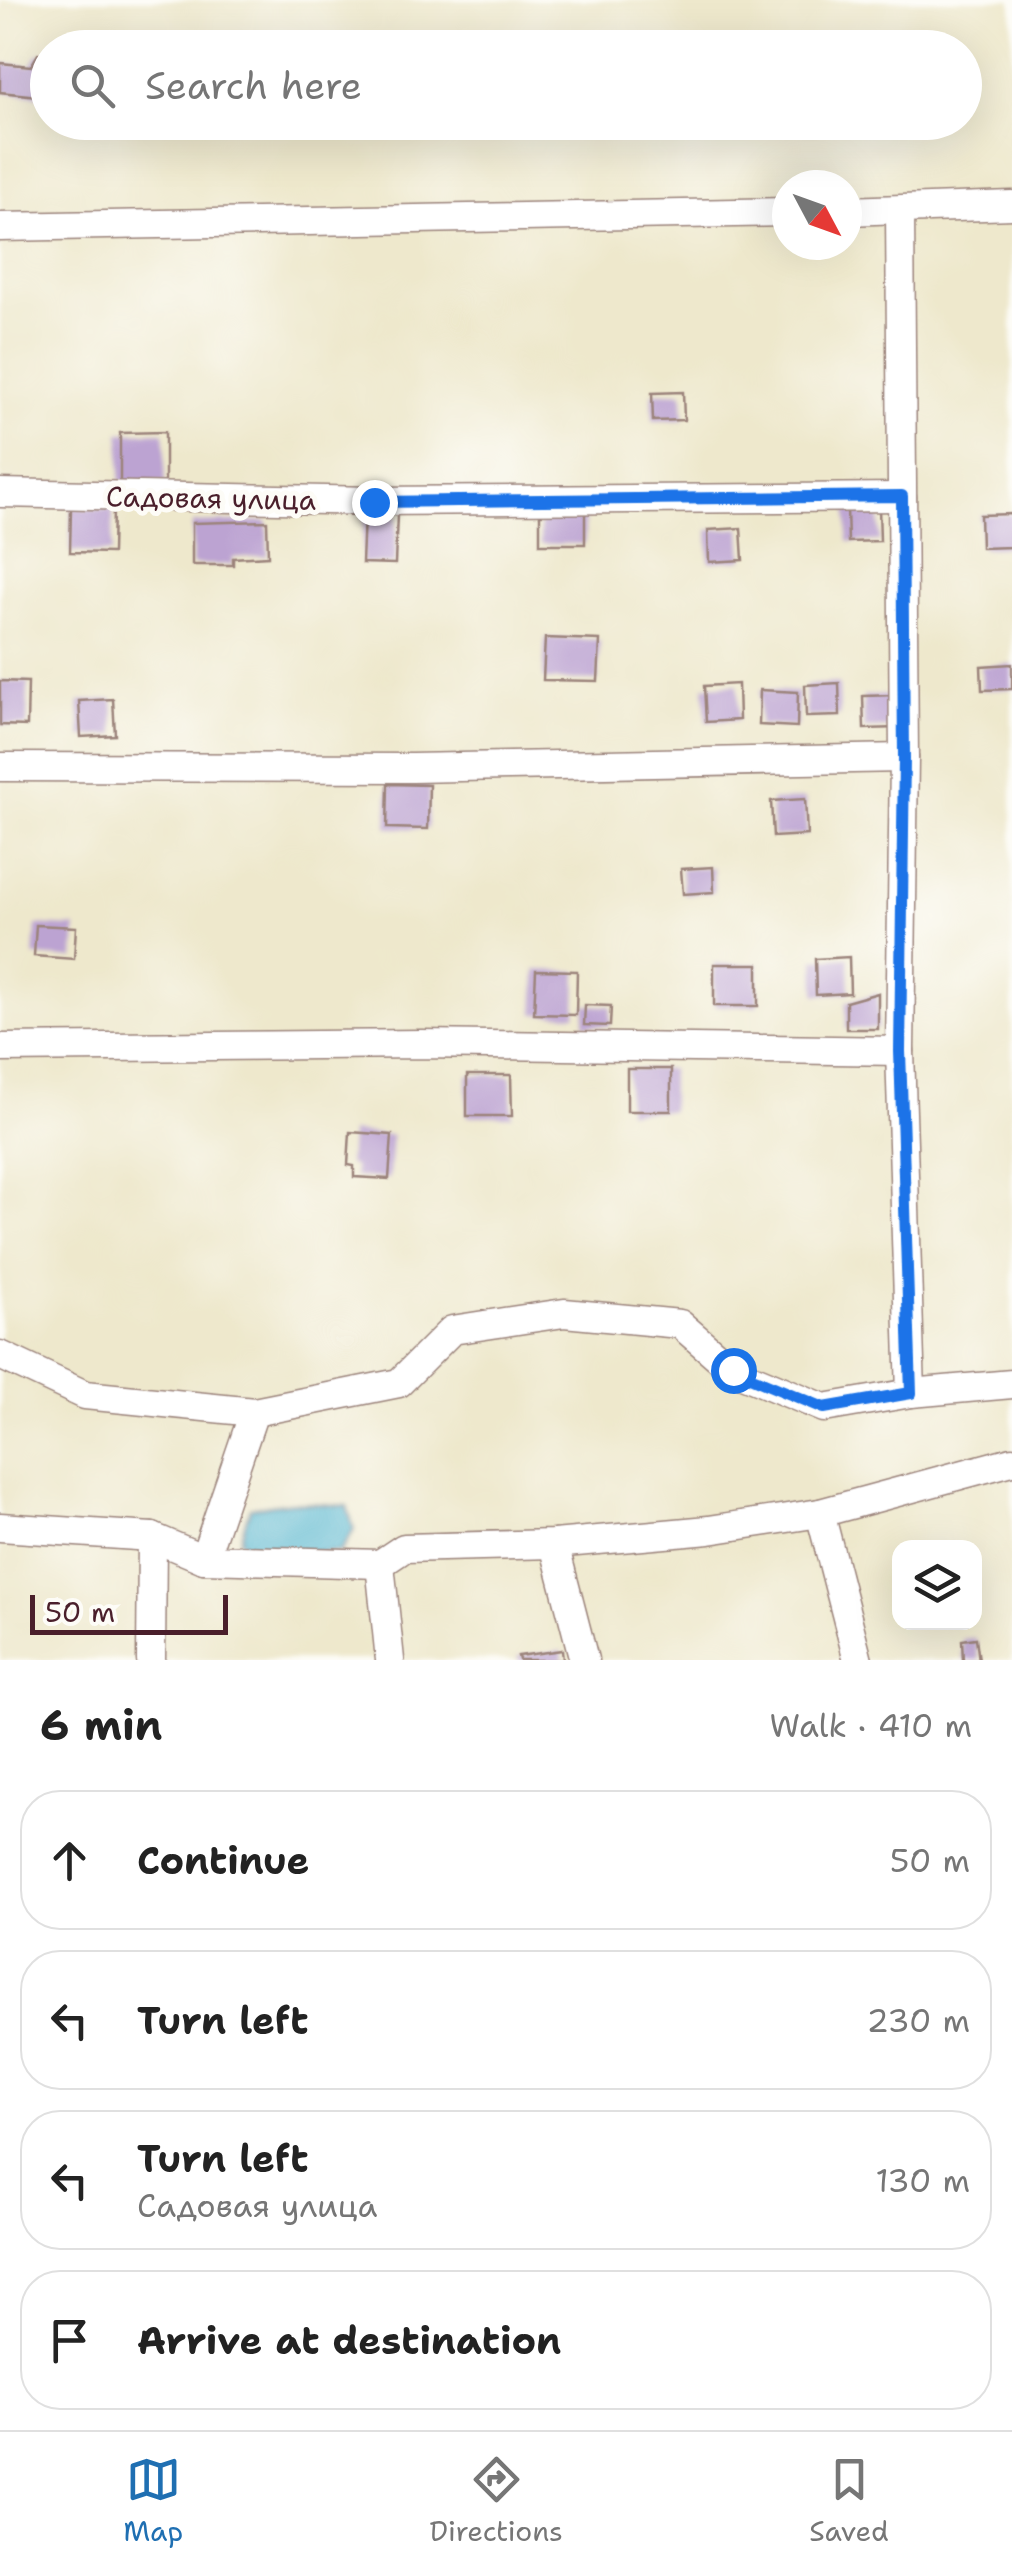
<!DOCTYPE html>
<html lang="en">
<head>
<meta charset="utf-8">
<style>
	body { margin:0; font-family:"Shantell Sans",sans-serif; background:#f2f2f2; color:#222 }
	.controls { position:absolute; right:30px; bottom:30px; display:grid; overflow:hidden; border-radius:20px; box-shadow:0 10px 40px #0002 }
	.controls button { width:90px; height:90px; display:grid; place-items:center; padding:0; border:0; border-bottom:2px solid #e0e0e0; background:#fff; color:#222; font:50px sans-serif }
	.compass { position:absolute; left:772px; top:170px; width:90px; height:90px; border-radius:50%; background:#fff; box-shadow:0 10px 40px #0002; rotate:131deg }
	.scale { position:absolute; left:30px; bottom:25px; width:198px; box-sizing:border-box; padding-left:10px; border:5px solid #4a1f2b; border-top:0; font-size:28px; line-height:35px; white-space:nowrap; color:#4a1f2b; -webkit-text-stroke:8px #fdfcf7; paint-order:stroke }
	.stop { position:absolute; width:30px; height:30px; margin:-22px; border:8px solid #1a73e8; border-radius:50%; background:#fff }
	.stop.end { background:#1a73e8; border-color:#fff; box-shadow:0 2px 10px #0008 }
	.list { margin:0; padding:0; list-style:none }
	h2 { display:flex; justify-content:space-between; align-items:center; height:130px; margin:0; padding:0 40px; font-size:42px }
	h2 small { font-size:32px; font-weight:400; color:#767676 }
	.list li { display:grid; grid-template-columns:65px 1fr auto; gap:30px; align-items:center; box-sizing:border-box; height:140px; margin:0 20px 20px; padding:0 20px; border:2px solid #e0e0e0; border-radius:40px }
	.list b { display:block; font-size:38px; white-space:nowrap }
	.list p { margin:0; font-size:32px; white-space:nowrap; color:#767676 }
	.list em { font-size:32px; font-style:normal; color:#767676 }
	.icon { flex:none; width:55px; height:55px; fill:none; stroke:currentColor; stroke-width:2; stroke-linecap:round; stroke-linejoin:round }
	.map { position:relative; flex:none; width:1012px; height:1660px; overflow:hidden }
	.search { position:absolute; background:#fff; box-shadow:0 10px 40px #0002; left:30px; right:30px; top:30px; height:110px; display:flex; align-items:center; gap:25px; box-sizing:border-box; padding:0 35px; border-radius:55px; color:#767676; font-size:38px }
	.sheet { height:770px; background:#fff }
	nav { display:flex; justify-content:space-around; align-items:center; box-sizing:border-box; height:140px; border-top:2px solid #e0e0e0; background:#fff; font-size:28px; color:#767676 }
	nav a { display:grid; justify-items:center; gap:5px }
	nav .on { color:#1f6fb2 }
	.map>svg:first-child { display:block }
	.water { fill:#4eb2cd; stroke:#4c687c; stroke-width:2.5 }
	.building { fill:#bca3d2 }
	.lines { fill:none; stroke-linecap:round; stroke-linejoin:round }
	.minor-casing { stroke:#9c847c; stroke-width:31 }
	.minor { stroke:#fff; stroke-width:28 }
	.route { stroke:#1a73e8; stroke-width:12 }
	.labels { text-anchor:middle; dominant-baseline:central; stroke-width:10; stroke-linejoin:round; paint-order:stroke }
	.street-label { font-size:28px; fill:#4a1f2b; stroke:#fdfcf7 }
</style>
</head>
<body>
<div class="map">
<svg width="1012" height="1660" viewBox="0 0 1012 1660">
	<rect width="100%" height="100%" fill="#fdfcf7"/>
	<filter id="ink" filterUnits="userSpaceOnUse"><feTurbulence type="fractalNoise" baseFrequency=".01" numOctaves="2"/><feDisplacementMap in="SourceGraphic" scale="20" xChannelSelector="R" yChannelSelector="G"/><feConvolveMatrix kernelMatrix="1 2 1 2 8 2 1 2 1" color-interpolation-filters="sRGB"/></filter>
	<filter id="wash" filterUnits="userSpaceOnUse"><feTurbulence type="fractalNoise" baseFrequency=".0048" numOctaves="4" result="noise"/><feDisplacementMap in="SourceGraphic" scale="40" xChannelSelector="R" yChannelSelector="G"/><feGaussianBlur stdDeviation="2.25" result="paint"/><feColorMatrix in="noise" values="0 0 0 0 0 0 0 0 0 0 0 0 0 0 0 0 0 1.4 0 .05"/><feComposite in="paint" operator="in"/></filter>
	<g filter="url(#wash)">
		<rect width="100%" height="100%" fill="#eee8cc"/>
		<!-- water -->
		<polygon class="water" points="292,1502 347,1506 354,1530 340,1552 253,1553 240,1539 250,1508"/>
		<g id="blocks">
			<!-- building -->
			<g class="building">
				<polygon points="38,54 48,55 48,97 0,92 0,63 31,66"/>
				<polygon points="683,392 684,420 653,421 652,393"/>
				<polygon points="165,432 165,483 120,483 120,433"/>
				<polygon points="879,507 880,541 848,542 847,508"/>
				<polygon points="71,508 113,509 112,553 70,552"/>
				<rect x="540" y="510" width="45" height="34"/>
				<polygon points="364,514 397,514 395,564 362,563"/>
				<polygon points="1012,514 1012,547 981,548 980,515"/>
				<polygon points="267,521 268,556 233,558 233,565 192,565 192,523"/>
				<polygon points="741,528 743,560 709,562 708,530"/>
				<polygon points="545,638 600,640 598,681 543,680"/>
				<polygon points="1012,664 1012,689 982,690 981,666"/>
				<polygon points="0,681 28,682 27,726 0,725"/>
				<polygon points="839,683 840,716 806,717 805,685"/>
				<polygon points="738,684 739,720 706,722 704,686"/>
				<polygon points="760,690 798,692 797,727 759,725"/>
				<polygon points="897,695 898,728 864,729 863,696"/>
				<polygon points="113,699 115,735 81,737 79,701"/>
				<polygon points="388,784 429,785 428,829 387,828"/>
				<polygon points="805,799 807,835 773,837 771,801"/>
				<polygon points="713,867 714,892 683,894 681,869"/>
				<polygon points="36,925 76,927 74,959 34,956"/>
				<polygon points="849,957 850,993 816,995 815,959"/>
				<rect x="714" y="964" width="44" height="42"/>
				<polygon points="536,970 577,971 576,1015 534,1014"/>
				<polygon points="878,993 878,1029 846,1029 846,1002"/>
				<polygon points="585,1005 611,1006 610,1026 584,1025"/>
				<rect x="627" y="1069" width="44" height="42"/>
				<polygon points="467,1075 511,1075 512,1116 467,1116"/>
				<polygon points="350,1132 392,1135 389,1179 354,1177 354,1166 348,1165"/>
				<polygon points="976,1638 979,1660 963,1660 962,1640"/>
				<polygon points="562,1650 563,1660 519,1660 518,1656"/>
			</g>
		</g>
	</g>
	<g filter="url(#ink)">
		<use href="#blocks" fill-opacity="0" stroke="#9c847c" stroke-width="2.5"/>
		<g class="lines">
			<!-- minor casing -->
			<g class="minor-casing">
				<g id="minor">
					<polyline points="900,210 904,758 900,1051 911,1393"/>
					<polyline points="847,211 1012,205"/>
					<polyline points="0,227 787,212"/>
					<polyline points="0,493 373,501 902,497"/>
					<polyline points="0,767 412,768 904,758"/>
					<polyline points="0,1048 422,1044 900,1051"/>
					<polyline points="0,1355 85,1395 254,1412 399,1383 452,1330 564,1313 680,1324 733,1370 824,1408 911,1393 1012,1384"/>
					<polyline points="820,1513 858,1660"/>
					<polyline points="0,1527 152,1537 204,1559 380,1564 404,1548 554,1544 709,1530 820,1513 1012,1461"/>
					<polyline points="554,1544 584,1660"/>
					<polyline points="204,1559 254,1412"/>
					<polyline points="380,1564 390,1660"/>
					<polyline points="151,1660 152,1537"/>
				</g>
			</g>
			<!-- minor -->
			<use href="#minor" class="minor"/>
		</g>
	</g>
	<g class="lines" filter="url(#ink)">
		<!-- route -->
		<polyline class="route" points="374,502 902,496 904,758 900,1051 911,1393 824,1408 733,1370"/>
	</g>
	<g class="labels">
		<!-- street labels -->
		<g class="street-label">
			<text transform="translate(211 498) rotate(1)">Садовая улица</text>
		</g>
	</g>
</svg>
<div class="controls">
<button><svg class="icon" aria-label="layers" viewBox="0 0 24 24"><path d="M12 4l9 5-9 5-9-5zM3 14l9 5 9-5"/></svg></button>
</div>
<svg class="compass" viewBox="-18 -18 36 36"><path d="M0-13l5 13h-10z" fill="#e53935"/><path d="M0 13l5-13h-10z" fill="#767676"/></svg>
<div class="scale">50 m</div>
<div class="stop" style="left:733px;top:1370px"></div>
<div class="stop end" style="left:374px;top:502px"></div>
<div class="search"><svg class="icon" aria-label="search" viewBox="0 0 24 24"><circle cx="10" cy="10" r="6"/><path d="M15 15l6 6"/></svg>Search here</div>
</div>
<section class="sheet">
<h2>6 min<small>Walk · 410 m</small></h2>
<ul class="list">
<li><svg class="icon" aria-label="ahead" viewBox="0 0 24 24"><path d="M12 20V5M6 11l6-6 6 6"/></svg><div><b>Continue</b></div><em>50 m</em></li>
<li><svg class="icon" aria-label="left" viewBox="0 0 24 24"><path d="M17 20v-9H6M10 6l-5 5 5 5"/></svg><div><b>Turn left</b></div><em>230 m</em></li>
<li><svg class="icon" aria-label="left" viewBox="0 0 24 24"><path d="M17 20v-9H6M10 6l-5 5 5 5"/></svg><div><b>Turn left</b><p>Садовая улица</p></div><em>130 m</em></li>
<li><svg class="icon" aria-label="arrive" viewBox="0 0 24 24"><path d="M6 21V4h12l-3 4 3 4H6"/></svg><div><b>Arrive at destination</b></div></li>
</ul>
</section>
<nav>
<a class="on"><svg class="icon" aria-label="map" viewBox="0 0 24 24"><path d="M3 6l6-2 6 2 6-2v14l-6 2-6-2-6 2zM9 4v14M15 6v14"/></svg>Map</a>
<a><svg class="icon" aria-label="directions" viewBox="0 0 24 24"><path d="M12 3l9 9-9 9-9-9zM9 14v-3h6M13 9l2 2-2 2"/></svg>Directions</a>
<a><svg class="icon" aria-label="saved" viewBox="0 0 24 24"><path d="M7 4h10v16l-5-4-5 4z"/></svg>Saved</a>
</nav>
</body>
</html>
